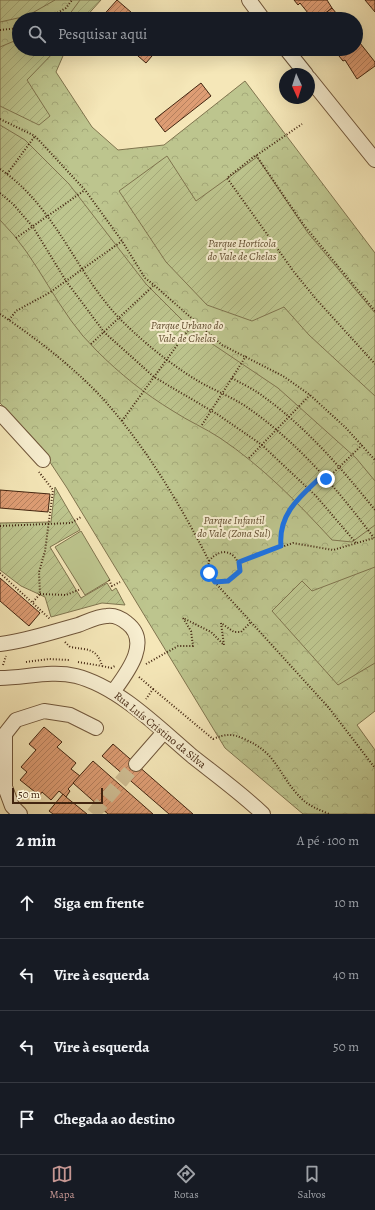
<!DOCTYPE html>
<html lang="pt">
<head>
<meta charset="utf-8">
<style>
	body { margin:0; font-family:Alegreya,serif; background:#20242c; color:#f1f3f6 }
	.compass { position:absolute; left:279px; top:68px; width:36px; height:36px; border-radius:50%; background:#171b24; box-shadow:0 4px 16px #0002; rotate:176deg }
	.scale { position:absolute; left:12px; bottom:10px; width:91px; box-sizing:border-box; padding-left:4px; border:2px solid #432510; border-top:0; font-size:11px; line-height:14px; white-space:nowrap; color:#432510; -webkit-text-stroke:3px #f8efd1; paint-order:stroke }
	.stop { position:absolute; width:12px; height:12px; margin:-9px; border:3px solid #1a73e8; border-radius:50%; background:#fff }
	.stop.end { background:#1a73e8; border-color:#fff; box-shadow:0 1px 4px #0008 }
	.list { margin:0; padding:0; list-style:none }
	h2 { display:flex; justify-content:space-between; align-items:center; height:52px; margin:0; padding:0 16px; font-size:17px }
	h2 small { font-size:13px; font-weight:400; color:#9ea1a6 }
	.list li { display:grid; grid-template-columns:26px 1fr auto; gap:12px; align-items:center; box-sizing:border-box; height:72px; padding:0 16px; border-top:1px solid #363941 }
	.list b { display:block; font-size:15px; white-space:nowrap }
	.list em { font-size:13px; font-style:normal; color:#9ea1a6 }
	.icon { flex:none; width:22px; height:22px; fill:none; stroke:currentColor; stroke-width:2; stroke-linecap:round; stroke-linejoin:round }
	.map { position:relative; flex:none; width:375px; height:814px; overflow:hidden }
	.search { position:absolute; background:#171b24; box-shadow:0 4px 16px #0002; left:12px; right:12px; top:12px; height:44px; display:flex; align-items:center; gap:10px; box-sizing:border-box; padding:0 14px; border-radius:22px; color:#9ea1a6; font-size:15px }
	.sheet { height:340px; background:#171b24 }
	nav { display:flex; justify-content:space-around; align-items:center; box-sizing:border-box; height:56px; border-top:1px solid #363941; background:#171b24; font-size:11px; color:#9ea1a6 }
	nav a { display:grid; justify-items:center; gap:2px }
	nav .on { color:#c59692 }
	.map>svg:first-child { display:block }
	.grass { fill:#bdc58e; stroke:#80754f }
	.forest { fill:url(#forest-crowns); stroke:#80754f }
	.garden { fill:url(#garden-furrows); stroke:#80754f }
	.building { fill:url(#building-hatch); stroke:#432510 }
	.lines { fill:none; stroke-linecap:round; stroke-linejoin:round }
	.minor-tunnel { stroke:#d1c096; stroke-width:14; stroke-dasharray:14 7; stroke-linecap:butt }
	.minor-casing { stroke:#70563a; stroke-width:16 }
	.path { stroke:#432510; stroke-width:2; stroke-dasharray:1 2; stroke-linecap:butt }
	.minor { stroke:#f8efd1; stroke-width:14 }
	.route { stroke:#1a73e8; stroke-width:5 }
	.labels { text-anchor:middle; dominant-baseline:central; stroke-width:4; stroke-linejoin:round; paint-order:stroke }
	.park-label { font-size:11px; font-style:italic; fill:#624d30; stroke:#f8efd1 }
	.street-label { font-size:11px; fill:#432510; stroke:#f8efd1 }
</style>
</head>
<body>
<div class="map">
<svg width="375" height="814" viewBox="0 0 375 814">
	<defs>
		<pattern id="forest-crowns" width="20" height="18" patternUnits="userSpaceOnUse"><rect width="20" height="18" fill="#bdc58e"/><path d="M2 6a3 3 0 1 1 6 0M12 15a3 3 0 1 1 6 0" fill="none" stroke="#a4a979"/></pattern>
		<pattern id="garden-furrows" width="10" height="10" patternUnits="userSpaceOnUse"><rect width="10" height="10" fill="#bdc58e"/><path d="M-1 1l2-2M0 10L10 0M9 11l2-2" fill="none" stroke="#a4a979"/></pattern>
		<pattern id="building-hatch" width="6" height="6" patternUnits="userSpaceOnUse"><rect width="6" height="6" fill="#de9d74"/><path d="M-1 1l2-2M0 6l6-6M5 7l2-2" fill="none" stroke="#b6805e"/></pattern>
	</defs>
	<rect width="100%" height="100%" fill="#f5e7b8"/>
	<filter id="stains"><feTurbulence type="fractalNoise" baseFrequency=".005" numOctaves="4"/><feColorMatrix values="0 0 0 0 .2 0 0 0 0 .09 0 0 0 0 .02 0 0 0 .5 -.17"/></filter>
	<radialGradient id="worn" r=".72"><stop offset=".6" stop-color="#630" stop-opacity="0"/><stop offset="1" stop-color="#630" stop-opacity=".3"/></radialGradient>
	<!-- grass -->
	<polygon class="grass" points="81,531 110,580 85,595 55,547"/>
	<!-- forest -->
	<polygon class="forest" points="0,0 93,0 79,19 19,19 19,49 66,49 56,72 92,127 118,150 164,145 245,81 375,253 375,711 357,725 375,750 375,814 303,814 225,748 67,488 36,441 0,403"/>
	<!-- garden -->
	<g class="garden">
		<polygon points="0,0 55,0 27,16 0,22"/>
		<polygon points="80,0 101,0 84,19 66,19"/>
		<polygon points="19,39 19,49 57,49 27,80 50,116 39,125 0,106 0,47"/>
		<path d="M0 125 25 140 69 184 146 284 193 331 278 388 356 458 375 481V525L352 542 332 540C298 503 262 466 220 438 205 428 188 421 173 411 145 394 120 374 97 351 57 313 39 258 0 220Z"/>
		<polygon points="167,156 196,201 257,157 308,233 375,313 375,396 309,335 284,307 252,321 207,305 166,262 119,191"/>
		<polygon points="55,487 80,530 50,547 81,598 107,583 112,591 116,588 125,605 102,603 51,617 45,597 21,586 0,570 0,523 51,522"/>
		<polygon points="375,567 375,663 338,685 272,611 302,581 312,591"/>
	</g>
	<!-- building -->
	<g class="building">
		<polygon points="117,0 139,19 100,19"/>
		<polygon points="294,0 327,0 332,8 318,19 309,19 306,14 308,13 300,3 298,5"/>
		<polygon points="365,0 375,0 375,12"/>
		<polygon points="332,8 341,19 318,19"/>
		<polygon points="356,38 375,62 375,66 357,79 345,60 343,61 335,51 338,49 356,49"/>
		<polygon points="130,49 158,49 146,63"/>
		<polygon points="201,83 211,96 165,132 155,119"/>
		<polygon points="0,490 50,494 48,512 0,508"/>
		<polygon points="0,578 40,613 29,626 0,601"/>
		<polygon points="44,727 62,742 57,747 76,763 71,769 80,776 68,789 70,791 66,797 59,791 51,800 42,792 37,799 32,795 35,792 20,780 27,772 21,767 36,750 29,744"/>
		<polygon points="113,744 193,814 169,814 102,756"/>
		<polygon points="93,761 119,784 153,814 108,814 73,783"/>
		<polygon points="63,794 66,797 87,814 53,814 49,811"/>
	</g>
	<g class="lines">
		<!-- minor-tunnel -->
		<polyline class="minor-tunnel" points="93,814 136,764"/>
		<!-- minor casing -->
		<g class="minor-casing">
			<g id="minor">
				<polyline points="249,0 263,19"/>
				<polyline points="286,49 306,74"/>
				<polyline points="309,78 375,160"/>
				<polyline points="0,413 43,460"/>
				<path d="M0 644C26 641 52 632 78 625 86 622 98 616 107 616 114 615 122 619 127 623 152 642 126 674 113 692"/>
				<path d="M0 678C25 678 51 670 76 676 119 687 159 728 192 756 216 775 241 793 263 814"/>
				<polyline points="136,764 164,732"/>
				<polyline points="20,814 12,806 5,787 5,734 16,720 44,711 70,715 96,728"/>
			</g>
		</g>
		<!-- path -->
		<g class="path">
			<polyline points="47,19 66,8 72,0"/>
			<polyline points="0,30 19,28"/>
			<polyline points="0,119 35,136 85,190 122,241 145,278 154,285 222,345 283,376 310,395 346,428 375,460"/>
			<polyline points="257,155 302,124"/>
			<path d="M0 169C56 207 75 272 120 319 143 342 170 364 198 381 215 391 235 398 251 410 299 444 339 491 374 538"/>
			<polyline points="7,174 35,136"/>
			<polyline points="0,193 13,204 33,227 66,281 104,332 154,377 217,414 262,445 316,496 357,544"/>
			<polyline points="16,238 85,190"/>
			<polyline points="375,311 303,224 256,155 227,178 294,272 316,299 375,364"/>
			<path d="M0 314C37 339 75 368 105 401 147 449 180 504 209 561L208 568 211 578 329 708 375 768"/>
			<polyline points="9,320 16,311 49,293 122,241"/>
			<polyline points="91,344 154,285"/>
			<path d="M232 378C242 384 254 389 264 397 307 428 342 469 375 510"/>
			<polyline points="122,421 194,322"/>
			<polyline points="202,425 246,356"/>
			<polyline points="249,458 310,395"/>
			<polyline points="327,479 362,445"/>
			<polyline points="0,526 71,523 81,517"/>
			<path d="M281 546C278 513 301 496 323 475"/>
			<path d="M209 561C222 545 238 552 240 571 233 580 226 583 215 582"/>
			<polyline points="239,562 293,543 333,550 374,538"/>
			<polyline points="0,573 50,619"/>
			<polyline points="109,580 112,586 120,582"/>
			<polyline points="40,594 66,595 81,589"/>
			<polyline points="33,602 40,594 39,572 45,551 53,490 39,472"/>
			<path d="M65 642 70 647C86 650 97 647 102 666L111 668 115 666"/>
			<polyline points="26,662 49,659 69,660"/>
			<polyline points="78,662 102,666"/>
			<polyline points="146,664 178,646 193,646 191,631 183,618 211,632 224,645 221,623 234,632 241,632 251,622"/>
			<polyline points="3,665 6,656"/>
			<polyline points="139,677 153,689 146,699"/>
			<path d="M153 689 213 739C225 734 232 733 244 739 278 753 278 775 300 797 308 806 318 809 329 814"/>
		</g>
		<!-- minor -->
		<use href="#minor" class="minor"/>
	</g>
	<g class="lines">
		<!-- route -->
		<path class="route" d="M209 573 215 582 228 581 240 571 239 562 281 546C278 513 301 496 323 475L326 479"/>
	</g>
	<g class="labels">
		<!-- park labels -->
		<g class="park-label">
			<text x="242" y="243">Parque Hortícola<tspan x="242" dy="13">do Vale de Chelas</tspan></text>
			<text x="187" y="325">Parque Urbano do<tspan x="187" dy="13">Vale de Chelas</tspan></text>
			<text x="234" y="520">Parque Infantil<tspan x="234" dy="13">do Vale (Zona Sul)</tspan></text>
		</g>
		<!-- street labels -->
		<g class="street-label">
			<text transform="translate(160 730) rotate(39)">Rua Luís Cristino da Silva</text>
		</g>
	</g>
	<rect width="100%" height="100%" filter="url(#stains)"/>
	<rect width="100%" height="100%" fill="url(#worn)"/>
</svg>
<svg class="compass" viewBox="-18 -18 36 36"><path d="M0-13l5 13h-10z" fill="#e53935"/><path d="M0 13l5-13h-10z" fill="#9ea1a6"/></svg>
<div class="scale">50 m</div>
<div class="stop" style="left:209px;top:573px"></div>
<div class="stop end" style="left:326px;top:479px"></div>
<div class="search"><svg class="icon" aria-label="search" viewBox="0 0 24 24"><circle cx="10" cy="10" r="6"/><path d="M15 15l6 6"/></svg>Pesquisar aqui</div>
</div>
<section class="sheet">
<h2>2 min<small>A pé · 100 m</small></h2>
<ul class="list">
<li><svg class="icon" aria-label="ahead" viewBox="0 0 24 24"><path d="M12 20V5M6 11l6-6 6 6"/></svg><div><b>Siga em frente</b></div><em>10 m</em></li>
<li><svg class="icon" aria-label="left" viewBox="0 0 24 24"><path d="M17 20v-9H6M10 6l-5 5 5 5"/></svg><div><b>Vire à esquerda</b></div><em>40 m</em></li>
<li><svg class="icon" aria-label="left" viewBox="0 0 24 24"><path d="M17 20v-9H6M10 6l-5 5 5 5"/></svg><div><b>Vire à esquerda</b></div><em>50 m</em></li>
<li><svg class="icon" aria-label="arrive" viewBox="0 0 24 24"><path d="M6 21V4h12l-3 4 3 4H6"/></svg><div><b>Chegada ao destino</b></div></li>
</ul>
</section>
<nav>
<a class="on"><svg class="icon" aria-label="map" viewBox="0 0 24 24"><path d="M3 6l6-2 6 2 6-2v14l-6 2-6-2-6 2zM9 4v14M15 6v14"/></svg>Mapa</a>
<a><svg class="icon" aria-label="directions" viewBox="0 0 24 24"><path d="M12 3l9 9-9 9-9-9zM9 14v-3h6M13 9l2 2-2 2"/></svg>Rotas</a>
<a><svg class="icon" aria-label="saved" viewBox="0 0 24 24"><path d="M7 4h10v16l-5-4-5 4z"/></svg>Salvos</a>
</nav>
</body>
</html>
